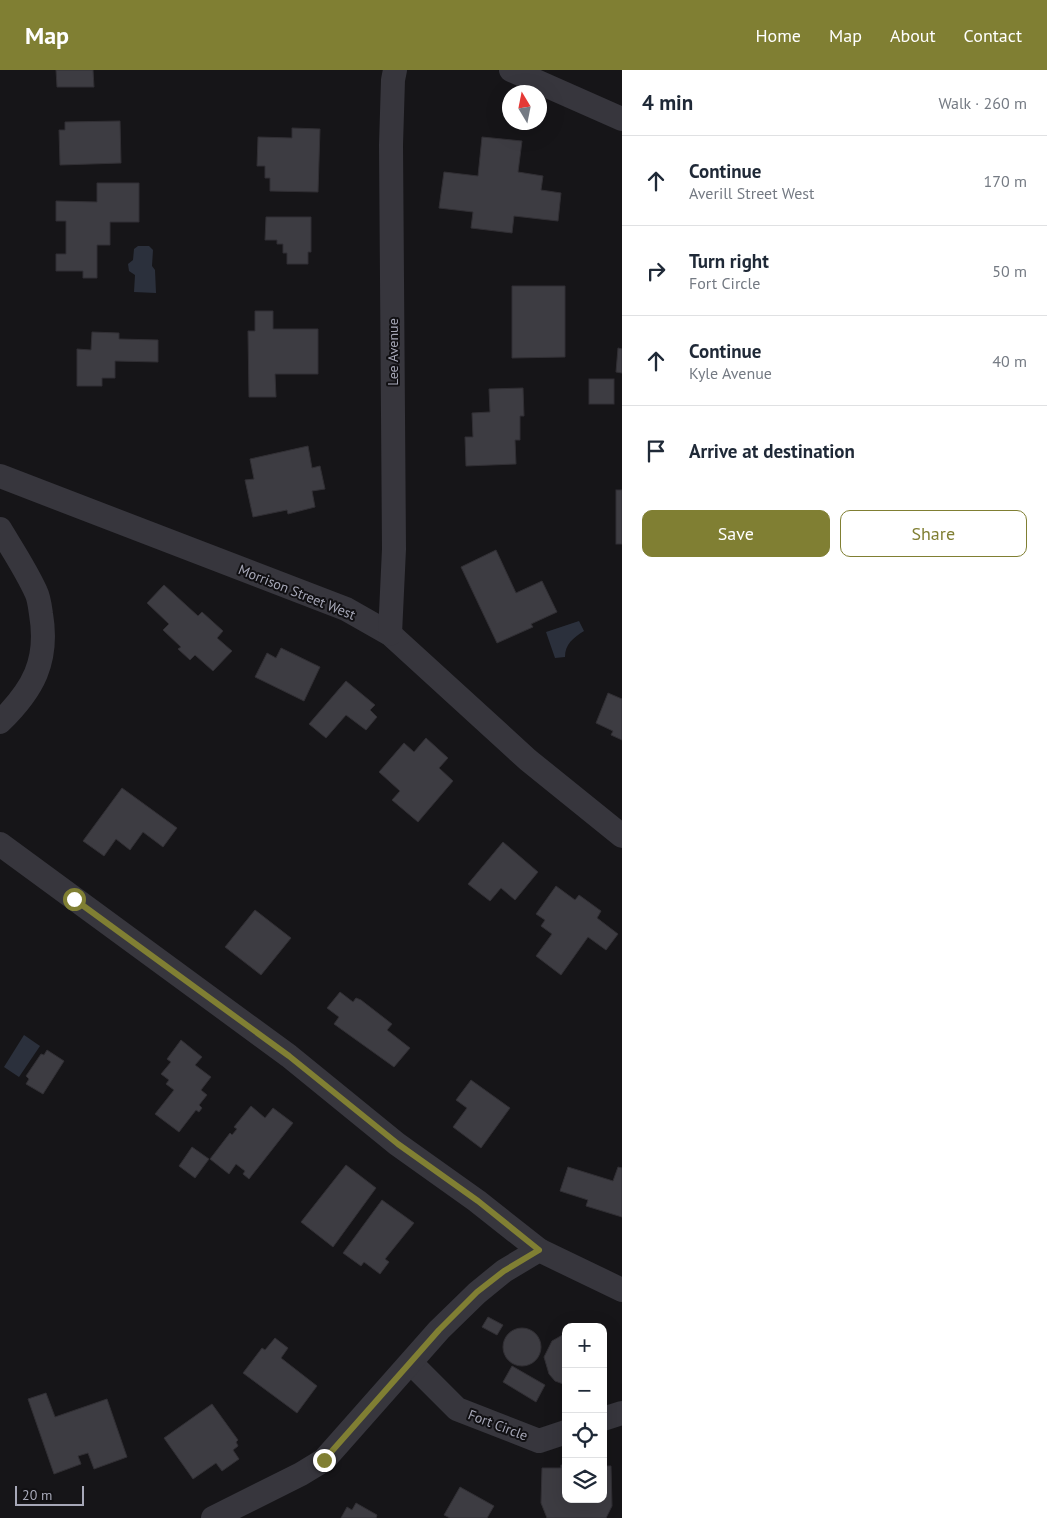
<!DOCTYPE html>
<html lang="en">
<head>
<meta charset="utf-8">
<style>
	body { margin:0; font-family:"PT Sans",sans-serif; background:#f6f6f7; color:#1f2937 }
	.controls { position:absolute; right:15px; bottom:15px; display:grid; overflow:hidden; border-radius:10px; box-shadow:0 5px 20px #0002 }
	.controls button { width:45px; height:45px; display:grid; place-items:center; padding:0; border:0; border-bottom:1px solid #e0e1e3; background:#fff; color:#1f2937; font:25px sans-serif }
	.compass { position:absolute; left:502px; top:15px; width:45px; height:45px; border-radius:50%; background:#fff; box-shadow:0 5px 20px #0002; rotate:350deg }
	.scale { position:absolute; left:15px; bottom:12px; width:69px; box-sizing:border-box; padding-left:5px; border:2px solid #a7a8b8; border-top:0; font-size:14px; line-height:18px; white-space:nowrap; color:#a7a8b8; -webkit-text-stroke:4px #111013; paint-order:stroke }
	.stop { position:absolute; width:15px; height:15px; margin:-11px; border:4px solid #807f33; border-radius:50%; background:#fff }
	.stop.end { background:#807f33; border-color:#fff; box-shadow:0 1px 5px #0008 }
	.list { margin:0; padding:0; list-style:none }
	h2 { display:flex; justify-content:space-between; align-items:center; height:65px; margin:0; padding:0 20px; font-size:21px }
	h2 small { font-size:16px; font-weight:400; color:#747a83 }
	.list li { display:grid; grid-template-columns:32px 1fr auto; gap:15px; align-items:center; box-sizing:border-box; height:90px; padding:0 20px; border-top:1px solid #e0e1e3 }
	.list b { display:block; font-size:19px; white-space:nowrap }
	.list p { margin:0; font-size:16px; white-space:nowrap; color:#747a83 }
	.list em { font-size:16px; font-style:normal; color:#747a83 }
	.actions { display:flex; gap:10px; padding:15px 20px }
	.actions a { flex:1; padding:11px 0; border:1px solid #807f33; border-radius:10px; text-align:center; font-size:18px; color:#807f33 }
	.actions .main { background:#807f33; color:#fff }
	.icon { flex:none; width:28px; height:28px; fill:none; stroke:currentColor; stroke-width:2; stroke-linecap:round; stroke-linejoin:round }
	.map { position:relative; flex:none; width:622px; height:1448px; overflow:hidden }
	header { display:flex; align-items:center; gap:30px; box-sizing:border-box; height:70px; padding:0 25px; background:#807f33; color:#fff }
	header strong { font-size:24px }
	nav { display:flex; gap:28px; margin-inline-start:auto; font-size:18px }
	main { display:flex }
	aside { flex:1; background:#fff }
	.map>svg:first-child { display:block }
	.water { fill:#2b303c }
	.building { fill:#3d3c42; stroke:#312f34 }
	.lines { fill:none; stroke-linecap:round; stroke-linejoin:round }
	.minor { stroke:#37363d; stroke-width:24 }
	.route { stroke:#807f33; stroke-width:6 }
	.labels { text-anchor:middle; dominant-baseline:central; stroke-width:4; stroke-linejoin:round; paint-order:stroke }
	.street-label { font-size:14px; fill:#a7a8b8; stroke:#111013 }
</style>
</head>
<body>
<header>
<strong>Map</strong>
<nav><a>Home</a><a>Map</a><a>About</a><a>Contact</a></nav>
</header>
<main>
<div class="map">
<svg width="622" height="1448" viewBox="0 0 622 1448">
	<rect width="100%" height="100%" fill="#161518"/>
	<!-- water -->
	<g class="water">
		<polygon points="138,176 149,176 153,180 152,196 155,200 156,223 134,222 135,205 129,201 128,194 133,190 134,179"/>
		<path d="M579 551 584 561C573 568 565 574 565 587L555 588 546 562Z"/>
		<polygon points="24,965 40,976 19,1007 4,997"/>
	</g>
	<!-- building -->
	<g class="building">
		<polygon points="56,0 93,0 94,17 57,17"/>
		<polygon points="120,51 121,93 60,95 59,60 65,60 65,52"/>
		<polygon points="292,58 320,59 318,122 270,121 270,108 265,108 265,96 257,96 258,67 292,68"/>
		<polygon points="482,67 522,71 518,102 543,106 541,120 561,123 558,151 514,146 512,163 471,158 473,142 439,138 444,102 478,106"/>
		<polygon points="97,113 139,113 139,152 110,152 110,175 97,175 97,208 83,208 83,201 56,201 56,184 66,184 66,151 56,151 56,131 97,132"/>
		<polygon points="266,147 311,147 311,182 308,182 308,194 287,194 287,183 283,183 283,174 277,174 277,170 265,170"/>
		<polygon points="512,216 565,216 565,287 512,288"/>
		<polygon points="255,241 273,241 273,259 318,259 318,304 275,304 276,327 249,327 248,261 255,261"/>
		<polygon points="92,262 119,263 119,269 158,270 158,292 115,291 115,308 102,308 102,316 77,316 77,279 91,280"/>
		<polygon points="618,278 622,279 622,303 616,302"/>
		<rect x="589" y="309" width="25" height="25"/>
		<polygon points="523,318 524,346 520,346 520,370 515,370 516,394 466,396 465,367 473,367 472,343 490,342 489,319"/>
		<polygon points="308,376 312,398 320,396 325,419 312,421 315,437 288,444 287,440 253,447 245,410 254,409 250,389"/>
		<rect x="616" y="420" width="6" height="54"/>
		<polygon points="496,480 516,523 542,511 557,542 531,554 533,557 497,573 461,497"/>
		<polygon points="164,515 198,546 202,542 223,561 217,568 232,581 213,601 195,585 190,590 178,579 181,577 163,560 169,554 147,533"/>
		<polygon points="281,578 320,597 304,631 255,607 267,583 276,588"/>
		<polygon points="346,611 375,635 370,640 377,647 366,660 346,645 326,668 309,654"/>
		<polygon points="608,623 622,629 622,670 611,665 613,661 596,653"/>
		<polygon points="426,668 448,688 439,698 453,711 418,752 392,730 400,721 379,702 404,673 414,682"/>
		<polygon points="122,718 177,758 163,777 143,762 130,780 116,769 104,786 83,771"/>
		<polygon points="503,772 538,802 515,830 501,818 490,831 468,814"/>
		<polygon points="556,816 575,830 579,825 601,841 597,848 618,864 606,880 588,867 561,905 536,886 552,864 541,856 545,850 536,844"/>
		<polygon points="255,840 291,868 261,905 225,877"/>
		<polygon points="340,922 353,932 356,928 361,930 392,954 387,960 410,978 394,997 334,954 339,947 327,938"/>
		<polygon points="181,970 202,987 195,995 211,1007 201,1020 207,1025 199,1035 202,1038 199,1042 196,1040 179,1062 155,1044 174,1020 166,1014 169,1010 161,1004 171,992 167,989"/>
		<polygon points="47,980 64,991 43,1024 26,1014 29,1009 26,1006 41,984 44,985"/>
		<polygon points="471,1010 510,1038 481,1078 453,1057 467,1038 456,1030"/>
		<polygon points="251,1036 265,1048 273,1038 293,1053 249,1109 243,1104 245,1101 236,1094 229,1104 210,1089 230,1063 232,1065 237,1059 234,1057"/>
		<polygon points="192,1077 209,1089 195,1108 179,1096"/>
		<polygon points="346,1095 376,1118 333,1177 301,1152"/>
		<polygon points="568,1097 613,1111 618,1097 622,1098 622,1147 586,1136 588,1130 560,1121"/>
		<polygon points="382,1130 414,1153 385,1189 389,1192 380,1204 364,1192 361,1196 343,1183"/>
		<polygon points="488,1247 503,1255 497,1265 482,1257"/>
		<circle cx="522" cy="1277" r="19"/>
		<polygon points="566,1263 566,1315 555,1311 549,1304 544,1287 552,1271"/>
		<polygon points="275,1268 288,1278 281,1288 317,1316 297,1343 243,1303 262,1278 265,1280"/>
		<polygon points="512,1296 545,1315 536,1332 503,1312"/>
		<polygon points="46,1323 55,1347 107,1329 127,1387 94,1399 88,1383 78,1386 81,1394 54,1404 28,1329"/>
		<polygon points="212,1334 238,1370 236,1372 238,1376 233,1380 239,1389 222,1401 216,1393 193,1409 164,1368"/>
		<polygon points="561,1395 566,1395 566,1429 603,1429 603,1396 611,1396 612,1436 606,1448 547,1448 541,1433 542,1398 561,1398"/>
		<polygon points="460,1417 494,1436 487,1448 450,1448 444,1445"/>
		<polygon points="356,1433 377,1445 376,1448 341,1448 347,1437 352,1440"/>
	</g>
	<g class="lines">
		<!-- minor -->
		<g class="minor">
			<polyline points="511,0 622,49"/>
			<polyline points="0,406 346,539 390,564 528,690 622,766"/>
			<path d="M0 459C12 479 26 500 36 522 39 528 40 537 41 544 49 591 33 620 0 652"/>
			<polyline points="390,564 394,479 391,75 393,10 395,0"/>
			<polyline points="0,774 289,986 397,1074 477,1131 539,1180"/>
			<polyline points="411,1293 457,1339 539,1371 566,1362"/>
			<polyline points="603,1349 622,1343"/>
			<polyline points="213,1448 301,1404 324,1390 439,1260 477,1223 504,1201 539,1180 622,1220"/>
		</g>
	</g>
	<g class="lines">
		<!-- route -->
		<polyline class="route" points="74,829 289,986 398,1074 478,1131 539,1180 504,1201 477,1222 439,1260 324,1390"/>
	</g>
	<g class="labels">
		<!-- street labels -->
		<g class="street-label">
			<text transform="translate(393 282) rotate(-90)">Lee Avenue</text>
			<text transform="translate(297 522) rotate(22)">Morrison Street West</text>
			<text transform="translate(498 1355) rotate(21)">Fort Circle</text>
		</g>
	</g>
</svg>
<div class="controls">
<button>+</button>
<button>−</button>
<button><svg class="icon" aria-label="locate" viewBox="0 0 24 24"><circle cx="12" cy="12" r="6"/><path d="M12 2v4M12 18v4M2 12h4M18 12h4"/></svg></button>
<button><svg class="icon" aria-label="layers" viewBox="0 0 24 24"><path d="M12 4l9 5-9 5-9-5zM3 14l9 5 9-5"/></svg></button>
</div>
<svg class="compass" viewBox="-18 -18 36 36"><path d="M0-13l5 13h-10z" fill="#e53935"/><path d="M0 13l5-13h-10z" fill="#747a83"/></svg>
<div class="scale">20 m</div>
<div class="stop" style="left:74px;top:829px"></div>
<div class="stop end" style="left:324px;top:1390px"></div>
</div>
<aside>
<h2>4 min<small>Walk · 260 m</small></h2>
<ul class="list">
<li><svg class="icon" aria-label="ahead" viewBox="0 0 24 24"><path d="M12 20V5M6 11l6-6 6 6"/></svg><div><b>Continue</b><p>Averill Street West</p></div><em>170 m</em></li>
<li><svg class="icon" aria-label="right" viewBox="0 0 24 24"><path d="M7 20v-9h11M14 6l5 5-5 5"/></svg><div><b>Turn right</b><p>Fort Circle</p></div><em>50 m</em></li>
<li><svg class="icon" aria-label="ahead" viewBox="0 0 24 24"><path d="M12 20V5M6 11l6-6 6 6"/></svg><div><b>Continue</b><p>Kyle Avenue</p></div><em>40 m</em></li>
<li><svg class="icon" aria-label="arrive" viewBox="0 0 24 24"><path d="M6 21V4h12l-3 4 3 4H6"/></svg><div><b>Arrive at destination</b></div></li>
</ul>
<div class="actions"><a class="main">Save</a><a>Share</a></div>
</aside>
</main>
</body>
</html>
